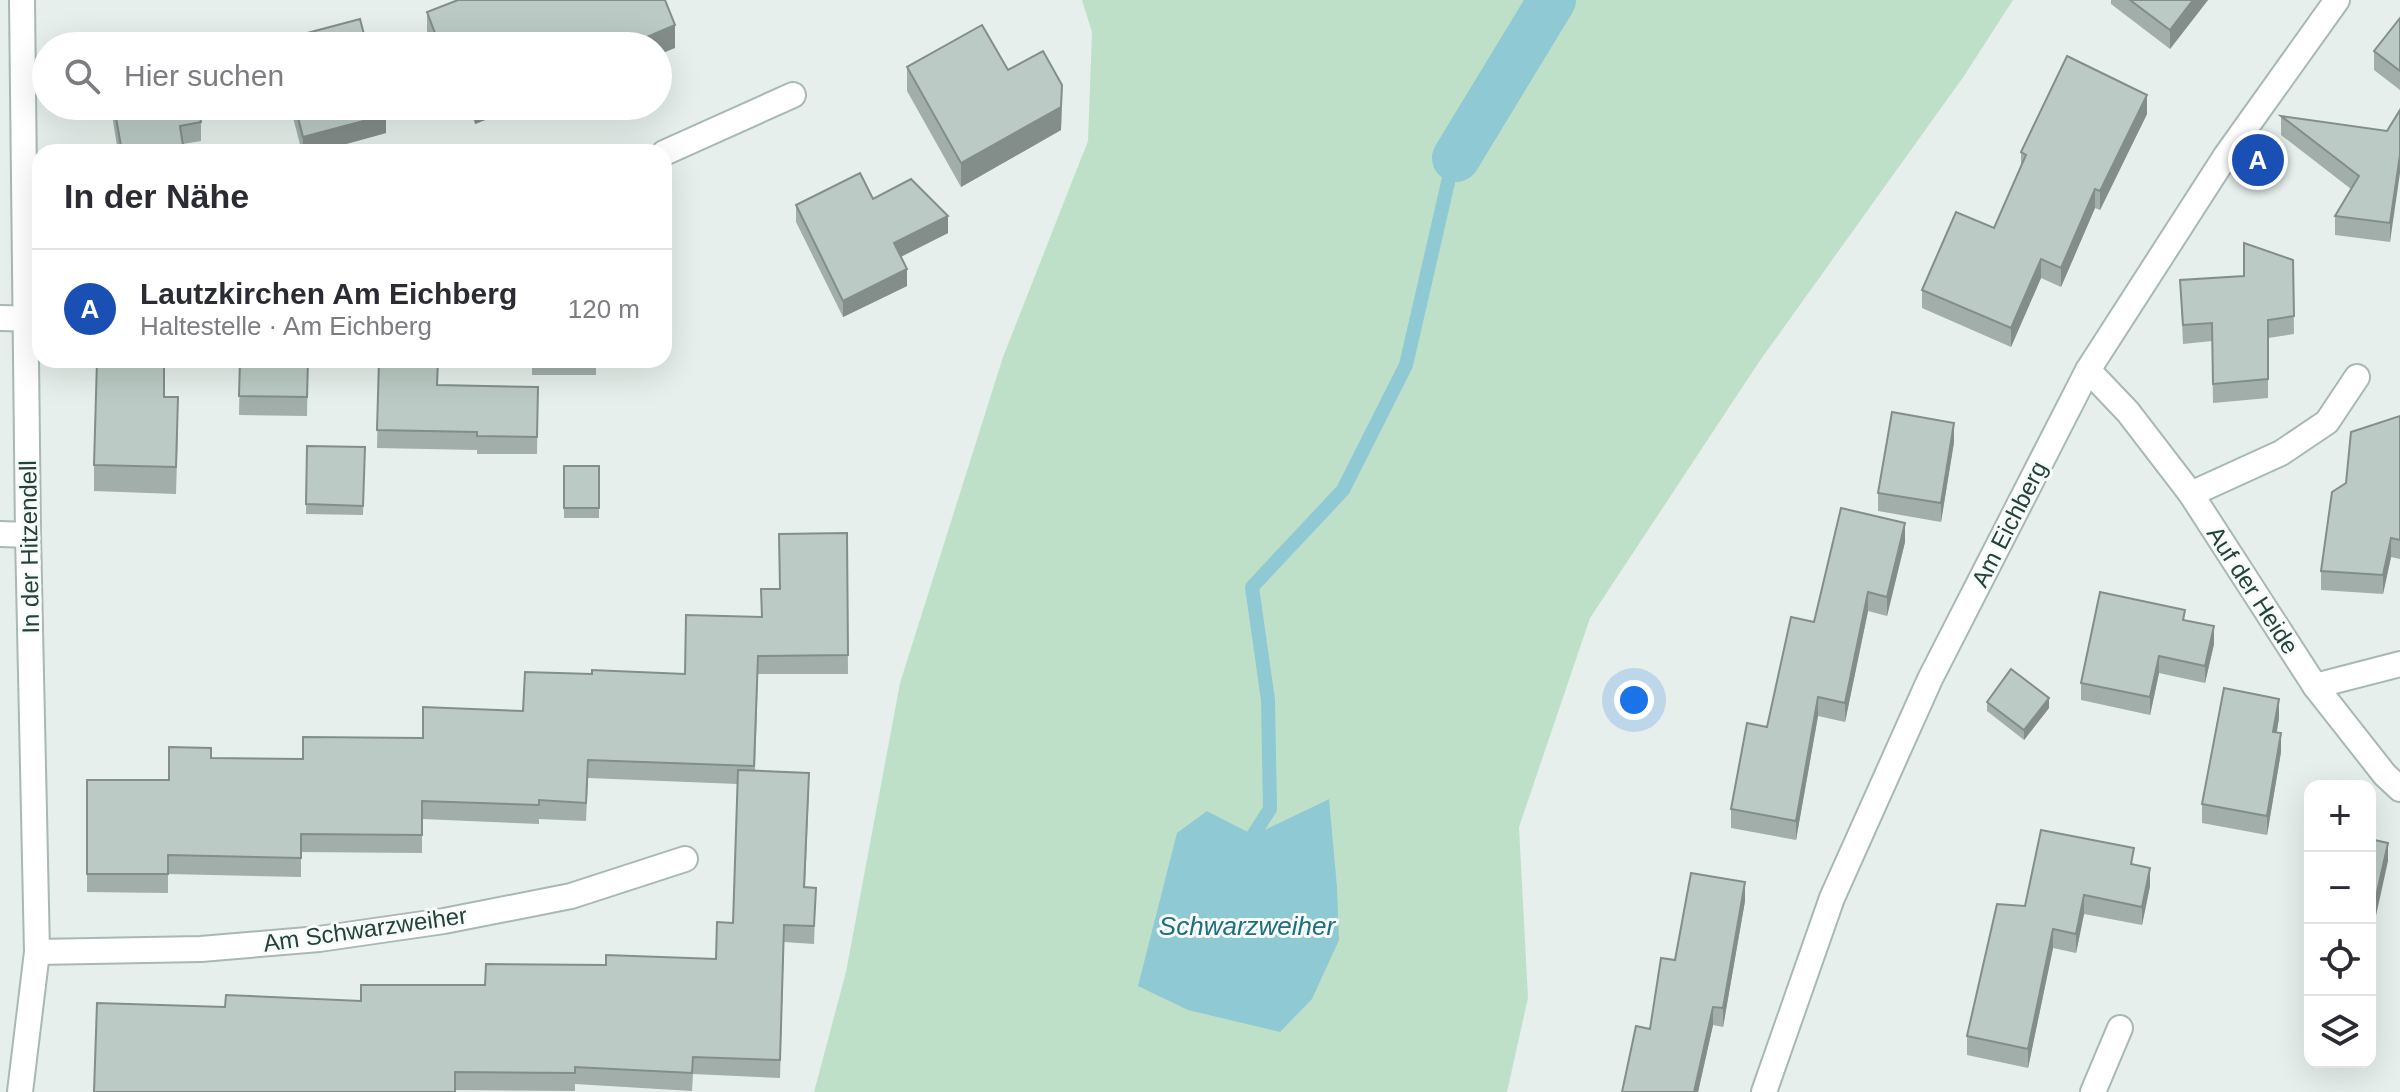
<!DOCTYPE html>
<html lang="de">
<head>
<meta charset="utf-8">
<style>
	body { margin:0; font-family:Arial,sans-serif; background:#f7f7f7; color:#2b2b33 }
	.controls { position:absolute; right:24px; bottom:24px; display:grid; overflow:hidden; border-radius:16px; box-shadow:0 8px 32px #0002 }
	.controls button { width:72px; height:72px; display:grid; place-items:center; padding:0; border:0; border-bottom:2px solid #e1e1e2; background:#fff; color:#2b2b33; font:40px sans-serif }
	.you { position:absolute; left:1634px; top:700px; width:28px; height:28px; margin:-20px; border:6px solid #fff; border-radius:50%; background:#1a73e8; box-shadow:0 0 0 12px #1a73e833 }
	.badge { display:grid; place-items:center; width:52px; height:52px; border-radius:50%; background:#1a73e8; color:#fff; font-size:26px; font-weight:700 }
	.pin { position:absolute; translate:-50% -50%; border:4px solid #fff; box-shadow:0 2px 8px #0006 }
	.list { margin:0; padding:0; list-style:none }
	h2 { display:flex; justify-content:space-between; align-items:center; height:104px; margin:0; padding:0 32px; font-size:34px }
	h2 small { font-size:26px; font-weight:400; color:#7c7c81 }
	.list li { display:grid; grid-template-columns:52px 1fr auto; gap:24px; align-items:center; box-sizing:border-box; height:120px; padding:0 32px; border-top:2px solid #e1e1e2 }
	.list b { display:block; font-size:30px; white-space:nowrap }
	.list p { margin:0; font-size:26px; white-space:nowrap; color:#7c7c81 }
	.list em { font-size:26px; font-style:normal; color:#7c7c81 }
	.icon { flex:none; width:44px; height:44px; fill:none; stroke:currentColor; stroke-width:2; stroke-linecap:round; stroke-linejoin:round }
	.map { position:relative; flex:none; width:2400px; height:1092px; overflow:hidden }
	.search { position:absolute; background:#fff; box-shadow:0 8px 32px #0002; left:32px; top:32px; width:640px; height:88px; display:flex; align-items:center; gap:20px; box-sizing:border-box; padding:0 28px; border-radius:44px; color:#7c7c81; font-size:30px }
	.panel { position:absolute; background:#fff; box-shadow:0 8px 32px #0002; left:32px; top:144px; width:640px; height:224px; border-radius:24px }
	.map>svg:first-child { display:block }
	.green { fill:#bfe0c8; fill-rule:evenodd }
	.water { fill:#8ec9d4 }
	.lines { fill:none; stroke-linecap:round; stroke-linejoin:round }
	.stream { stroke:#8ec9d4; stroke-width:14 }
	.canal { stroke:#8ec9d4; stroke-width:48 }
	.minor-casing { stroke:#a8b8b2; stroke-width:28 }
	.minor { stroke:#fff; stroke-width:24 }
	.wall { fill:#a1aea9 }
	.shaded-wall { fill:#838d89 }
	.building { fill:#bbcac4; stroke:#838d89; stroke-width:2 }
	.labels { text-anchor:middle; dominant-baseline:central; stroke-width:6; stroke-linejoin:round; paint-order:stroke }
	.street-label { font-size:24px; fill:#24423a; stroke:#f7fbf9 }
	.water-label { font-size:26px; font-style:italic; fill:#1c6f80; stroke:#f7fbf9 }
</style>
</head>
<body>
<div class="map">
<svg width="2400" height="1092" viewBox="0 0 2400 1092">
	<rect width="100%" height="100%" fill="#e6efeb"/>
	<!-- green -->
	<path class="green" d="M1082 0H2013L1964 76 1759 362 1590 618 1519 827 1528 998 1507 1092H814L846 972 900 683 1003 357 1088 141 1092 32ZM1329 799 1139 985 1207 811 1254 835Z"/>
	<!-- water -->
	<polygon class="water" points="1329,799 1337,887 1339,940 1312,999 1280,1032 1188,1010 1138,986 1177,833 1207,811 1254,835"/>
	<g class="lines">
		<!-- stream -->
		<polyline class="stream" points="1245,848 1270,809 1268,700 1252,587 1343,490 1406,365 1452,165"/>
		<!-- canal -->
		<polyline class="canal" points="1456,158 1552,0"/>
		<!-- minor casing -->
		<g class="minor-casing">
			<g id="minor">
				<polyline points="664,153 793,95"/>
				<polyline points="0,318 40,319"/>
				<polyline points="2088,370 2128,412 2191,494 2315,686 2385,775 2400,789"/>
				<polyline points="2191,494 2281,453 2327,422 2357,377"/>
				<polyline points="0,534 28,535"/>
				<polyline points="2315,686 2400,664"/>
				<polyline points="37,952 201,949 319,939 444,921 571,896 685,859"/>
				<polyline points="20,1092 37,952 28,535 22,0"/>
				<polyline points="1764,1092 1832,898 1930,679 2088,370 2225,157 2337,0"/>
				<polyline points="2093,1092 2120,1028"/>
			</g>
		</g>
		<!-- minor -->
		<use href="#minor" class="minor"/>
	</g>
	<!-- wall -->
	<g class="wall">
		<polygon points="2111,0 2208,0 2170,49 2111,4"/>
		<polygon points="427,12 675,48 658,46 432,46 427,35"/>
		<polygon points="2400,18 2400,90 2374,70 2374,51"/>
		<polygon points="907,67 1008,70 1062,108 1061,130 961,187 907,91"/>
		<polygon points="112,106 198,106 201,122 201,141 183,144 184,152 118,152 112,115"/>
		<polygon points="290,106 383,106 386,133 317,152 302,152"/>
		<polygon points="468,106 521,106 475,124"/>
		<polygon points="2400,110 2390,242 2335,235 2335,216 2351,189 2281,135 2281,116 2387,131"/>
		<polygon points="2147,114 2100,210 2095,208 2061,287 2041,278 2011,347 1922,308 1922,290 1994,228 2021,167 2021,152"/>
		<polygon points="873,199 948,233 901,257 907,286 843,317 796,222 796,205"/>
		<polygon points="2293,260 2294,334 2268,338 2268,398 2213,403 2212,341 2183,344 2180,280 2244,276"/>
		<polygon points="240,360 308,360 307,416 239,415"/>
		<polygon points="379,360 438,385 538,387 537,454 477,454 477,450 377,448"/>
		<rect x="532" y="360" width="64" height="15"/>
		<polygon points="164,397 178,424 176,494 94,491 94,465"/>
		<polygon points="2400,416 2400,559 2391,557 2383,594 2321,590 2321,571 2346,483"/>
		<polygon points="1954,442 1941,522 1878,511 1878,493"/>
		<polygon points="307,446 365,447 363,515 306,514"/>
		<rect x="564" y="466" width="35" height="52"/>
		<polygon points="847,533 848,674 758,674 755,771 809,790 805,887 816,888 814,944 784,942 780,1078 693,1074 692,1091 575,1084 575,1091 455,1090 225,1007 361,1001 485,985 606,965 716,959 733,923 738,784 588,778 586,821 539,819 539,824 422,819 422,853 301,852 301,877 168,874 168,893 87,892 87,780 169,780 211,758 303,759 423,738 523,711 592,674 685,674 761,617 780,589"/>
		<polygon points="1905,542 1887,616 1868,611 1845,722 1818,716 1796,840 1731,828 1731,809 1814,622"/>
		<polygon points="2185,620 2214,644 2205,683 2159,673 2150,715 2081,700 2081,683"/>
		<polygon points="1987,702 2049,708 2024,740 1987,711"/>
		<polygon points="2279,718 2277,732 2281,752 2267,835 2202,823 2202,804"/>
		<polygon points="2134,865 2150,886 2142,925 2084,914 2076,953 2053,948 2028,1068 1967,1055 1967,1036 2025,906"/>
		<polygon points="1745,901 1723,1027 1713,1025 1698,1092 1622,1092 1650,1029 1675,960"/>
	</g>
	<!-- shaded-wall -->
	<g class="shaded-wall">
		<polygon points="2193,0 2208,0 2170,49 2170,30"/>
		<polygon points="675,25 675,48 658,55 658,46 626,46"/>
		<polygon points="1062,85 1061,130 961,187 961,163"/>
		<polygon points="2147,95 2147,114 2100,210 2100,191"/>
		<polygon points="475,106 521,106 475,124"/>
		<polygon points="386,115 386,133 317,152 303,152 303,137"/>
		<polygon points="2400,155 2400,173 2390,242 2390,223"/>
		<polygon points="2095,189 2095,208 2061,287 2061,268"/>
		<polygon points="948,216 948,233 894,260 894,243"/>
		<polygon points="2041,259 2041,278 2011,347 2011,328"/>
		<polygon points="907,269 907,286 843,317 843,301"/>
		<polygon points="1954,423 1954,442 1941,522 1941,503"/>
		<polygon points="1905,523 1905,542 1887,616 1887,597"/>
		<polygon points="2391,538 2391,557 2383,594 2383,575"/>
		<polygon points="1868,592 1868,611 1845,722 1845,703"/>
		<polygon points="2214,626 2214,644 2205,683 2205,666"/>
		<polygon points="2159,656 2159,673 2150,715 2150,697"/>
		<polygon points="1818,697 1818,716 1796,840 1796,821"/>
		<polygon points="2049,698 2049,708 2024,740 2024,730"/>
		<polygon points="2279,699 2279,718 2273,751 2273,732"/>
		<polygon points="2281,733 2281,752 2267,835 2267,816"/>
		<polygon points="2388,843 2388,861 2370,943 2370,924"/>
		<polygon points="2150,868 2150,886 2142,925 2142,907"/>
		<polygon points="1745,882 1745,901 1723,1027 1723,1008"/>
		<polygon points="2084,895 2084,914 2076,953 2076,934"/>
		<polygon points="2053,929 2053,948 2028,1068 2028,1049"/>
		<polygon points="1713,1007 1713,1025 1698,1092 1694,1092"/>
	</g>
	<!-- building -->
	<g class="building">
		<polygon points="458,0 665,0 675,25 626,46 440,46 427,12"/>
		<polygon points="2130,0 2193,0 2170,30"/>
		<polygon points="2400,18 2400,71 2374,51"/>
		<polygon points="360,19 367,46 278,46 277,41"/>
		<polygon points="982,25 1008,70 1043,51 1062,85 1061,107 961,163 907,67"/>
		<polygon points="2067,56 2147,95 2100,191 2095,189 2061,268 2041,259 2011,328 1922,290 1956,212 1994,228 2026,155 2021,152"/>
		<polygon points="114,106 198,106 201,122 180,126 184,152 122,152"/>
		<polygon points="295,106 383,106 386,115 303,137"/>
		<polygon points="2400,110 2400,155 2390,223 2335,216 2359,176 2281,116 2387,131"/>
		<polygon points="860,173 873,199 911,179 948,216 894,243 907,269 843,301 796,205"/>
		<polygon points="2244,243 2293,260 2294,316 2268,320 2268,379 2213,384 2212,323 2183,325 2180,280 2244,276"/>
		<polygon points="97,360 164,360 164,397 178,397 176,467 94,465"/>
		<polygon points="240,360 308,360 307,397 239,396"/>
		<polygon points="379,360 438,360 437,385 538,387 537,437 477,436 477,432 377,430"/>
		<polygon points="1892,412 1954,423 1941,503 1878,493"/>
		<polygon points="2400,416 2400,540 2391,538 2383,575 2321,571 2332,492 2346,483 2351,432"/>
		<polygon points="307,446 365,447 363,506 306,504"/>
		<rect x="564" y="466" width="35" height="42"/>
		<polygon points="1841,508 1905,523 1887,597 1868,592 1845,703 1818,697 1796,821 1731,809 1747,723 1767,727 1791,617 1814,622"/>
		<polygon points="847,533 848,655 758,656 754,766 588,760 586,803 539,800 539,805 422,801 422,835 301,834 301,858 168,855 168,874 87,874 87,780 169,780 169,747 211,748 211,758 303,759 303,737 423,738 423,707 523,711 525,672 592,674 592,670 685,674 686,615 762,617 761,589 780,589 779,534"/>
		<polygon points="2100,592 2185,610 2183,620 2214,626 2205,666 2159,656 2150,697 2081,683"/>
		<polygon points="2011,669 2049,698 2024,730 1987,702"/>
		<polygon points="2224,688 2279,699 2273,732 2281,733 2267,816 2202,804"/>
		<polygon points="738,770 809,773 804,887 816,888 814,926 784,925 780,1060 693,1057 692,1073 575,1067 575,1073 455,1072 455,1092 94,1092 97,1003 225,1007 226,995 361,1001 361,985 485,985 486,964 606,965 606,955 716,959 717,922 733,923"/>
		<polygon points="2041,830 2134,848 2131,864 2150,868 2142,907 2084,895 2076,934 2053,929 2028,1049 1967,1036 1997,904 2025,906"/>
		<polygon points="2370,839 2388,843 2370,924"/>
		<polygon points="1691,873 1745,882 1723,1008 1713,1007 1694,1092 1622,1092 1636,1026 1650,1029 1661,958 1675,960"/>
	</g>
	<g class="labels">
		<!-- street labels -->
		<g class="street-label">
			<text transform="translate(2009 524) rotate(-63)">Am Eichberg</text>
			<text transform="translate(29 547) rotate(-91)">In der Hitzendell</text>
			<text transform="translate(2253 590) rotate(57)">Auf der Heide</text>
			<text transform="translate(365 929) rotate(-8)">Am Schwarzweiher</text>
		</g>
		<!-- water labels -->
		<g class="water-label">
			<text x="1247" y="926">Schwarzweiher</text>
		</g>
	</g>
</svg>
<div class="controls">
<button>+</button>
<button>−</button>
<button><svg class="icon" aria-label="locate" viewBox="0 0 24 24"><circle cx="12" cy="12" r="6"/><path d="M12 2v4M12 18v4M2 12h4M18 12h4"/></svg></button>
<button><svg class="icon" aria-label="layers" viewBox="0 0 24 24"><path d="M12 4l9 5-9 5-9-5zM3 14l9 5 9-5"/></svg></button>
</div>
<div class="you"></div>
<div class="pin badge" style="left:2258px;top:160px;background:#1a4fb4">A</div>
<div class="search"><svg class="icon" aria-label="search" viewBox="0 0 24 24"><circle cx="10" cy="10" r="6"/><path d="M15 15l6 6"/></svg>Hier suchen</div>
<section class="panel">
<h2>In der Nähe<small></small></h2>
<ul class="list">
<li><span class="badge" style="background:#1a4fb4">A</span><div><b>Lautzkirchen Am Eichberg</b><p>Haltestelle · Am Eichberg</p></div><em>120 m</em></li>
</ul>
</section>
</div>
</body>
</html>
